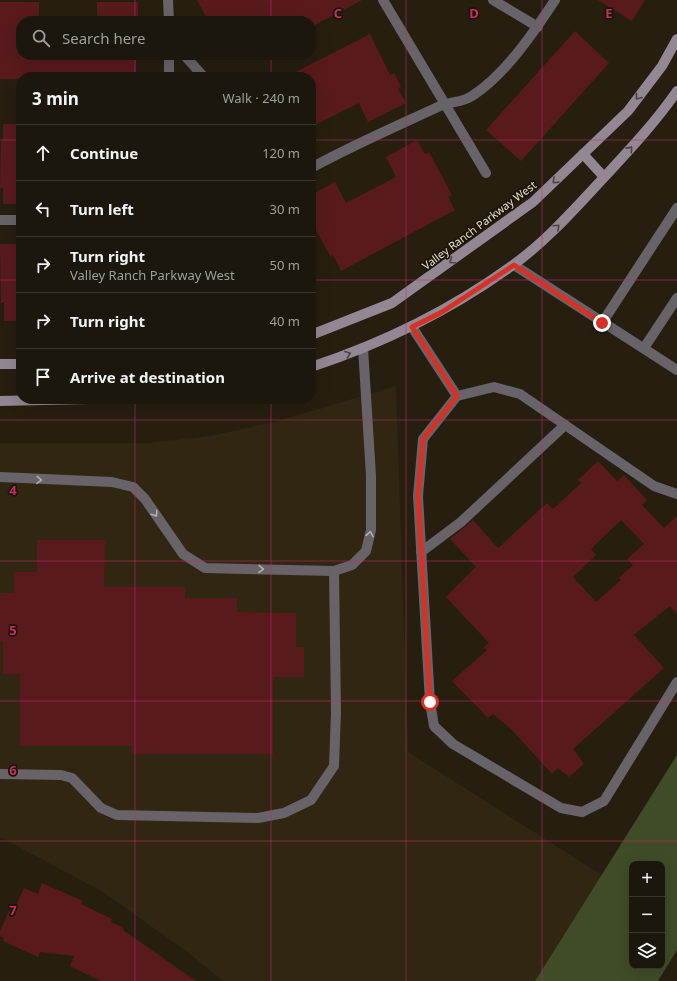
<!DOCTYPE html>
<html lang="en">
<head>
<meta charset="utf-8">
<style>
	body { margin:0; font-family:"Noto Sans",sans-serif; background:#29241a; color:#f1f3f6 }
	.controls { position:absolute; right:12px; bottom:12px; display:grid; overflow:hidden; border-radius:8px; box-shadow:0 4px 16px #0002 }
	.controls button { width:36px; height:36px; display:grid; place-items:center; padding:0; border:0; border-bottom:1px solid #3a362d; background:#1c170c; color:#f1f3f6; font:20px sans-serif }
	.stop { position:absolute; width:12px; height:12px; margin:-9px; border:3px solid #d93025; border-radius:50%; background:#fff }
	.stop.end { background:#d93025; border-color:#fff; box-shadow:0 1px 4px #0008 }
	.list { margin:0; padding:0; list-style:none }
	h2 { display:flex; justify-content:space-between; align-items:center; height:52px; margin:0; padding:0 16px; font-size:17px }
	h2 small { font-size:13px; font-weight:400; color:#a09f9d }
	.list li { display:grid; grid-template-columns:26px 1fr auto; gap:12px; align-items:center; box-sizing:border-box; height:56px; padding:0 16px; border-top:1px solid #3a362d }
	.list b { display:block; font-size:15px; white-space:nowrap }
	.list p { margin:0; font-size:13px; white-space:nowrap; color:#a09f9d }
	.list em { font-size:13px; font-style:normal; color:#a09f9d }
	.icon { flex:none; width:22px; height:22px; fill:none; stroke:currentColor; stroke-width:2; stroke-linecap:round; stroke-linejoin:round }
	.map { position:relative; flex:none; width:677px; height:981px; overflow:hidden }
	.search { position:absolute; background:#1c170c; box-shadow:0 4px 16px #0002; left:16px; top:16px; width:300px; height:44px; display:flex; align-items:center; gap:10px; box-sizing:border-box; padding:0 14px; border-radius:16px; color:#a09f9d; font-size:15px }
	.panel { position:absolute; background:#1c170c; box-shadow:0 4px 16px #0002; left:16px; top:72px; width:300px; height:332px; border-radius:16px }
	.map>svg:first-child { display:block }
	.built { fill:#302611 }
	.green { fill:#3f4c27; fill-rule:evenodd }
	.building { fill:#581a1d; fill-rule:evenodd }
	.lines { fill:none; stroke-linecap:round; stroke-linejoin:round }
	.lane { stroke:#686269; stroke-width:10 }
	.secondary { stroke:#928893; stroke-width:10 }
	.oneway { stroke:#4b443f }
	.oneway2 { stroke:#b3aeaa }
	.route { stroke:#d93025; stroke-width:5 }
	.grid { fill:none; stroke:#c62c67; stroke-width:1; stroke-opacity:0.55 }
	.labels { text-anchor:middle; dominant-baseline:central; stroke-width:3.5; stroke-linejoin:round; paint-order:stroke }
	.street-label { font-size:11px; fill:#e5e0d6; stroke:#1c1607 }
	.grid-label { font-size:13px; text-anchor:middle; font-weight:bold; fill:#c62c67; stroke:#1c1607; stroke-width:3.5; stroke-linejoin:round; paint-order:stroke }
</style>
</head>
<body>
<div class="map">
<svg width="677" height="981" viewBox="0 0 677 981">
	<rect width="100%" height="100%" fill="#261f10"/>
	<!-- built -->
	<polygon class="built" points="396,386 408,752 602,875 535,981 223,981 186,951 103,892 0,837 0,443 147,443 210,436 274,422"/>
	<!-- green -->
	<path class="green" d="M677 755V950L658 981H535ZM632 864H662V966H632Z"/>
	<!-- building -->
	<g class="building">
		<polygon points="197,0 362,0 311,27 311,21 208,21"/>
		<polygon points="598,0 645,0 632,21"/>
		<polygon points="0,2 39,2 39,21 21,21 21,55 136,55 136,77 21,77 21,79 0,79"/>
		<rect x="97" y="2" width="41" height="19"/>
		<polygon points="575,31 609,63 521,161 486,130"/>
		<polygon points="370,34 390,75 394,73 401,87 398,89 406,103 368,122 359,103 311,127 311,77 286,77"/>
		<polygon points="3,124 21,124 21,204 3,204 3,188 0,188 1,141 3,141"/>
		<polygon points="417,140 425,154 429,152 452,195 448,197 455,210 341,271 333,255 330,256 311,221 311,195 335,182 346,203 367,192 396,177 386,157"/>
		<polygon points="0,244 21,244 21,321 4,321 4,303 1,303"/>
		<path d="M598 461 617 481 624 475 647 500 642 505 664 528 677 516V614L670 606 634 635 664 668 573 749 584 764 569 777 558 768 552 774 511 729 493 714 488 718 452 681 487 650 484 647 489 643 446 597 476 567 450 539 473 520 498 548 547 503 553 509 581 483 578 480ZM621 520 644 544 627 559 633 565 619 578 621 580 596 602 573 577 596 555 591 549Z"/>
		<polygon points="37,540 105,540 104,587 185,587 185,598 237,598 237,612 296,613 296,647 304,647 304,677 273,677 273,754 132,754 132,746 20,746 20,674 3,674 3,641 0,641 0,593 14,593 14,572 37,572"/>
		<polygon points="42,883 83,901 81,904 112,919 111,922 124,928 123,930 196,981 100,981 70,966 74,956 40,952 38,957 3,941 4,938 0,936 0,931 9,911 13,912 24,888 38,894"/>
	</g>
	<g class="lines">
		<!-- lane -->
		<g class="lane">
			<polyline points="168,0 169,21"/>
			<polyline points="383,0 486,173"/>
			<polyline points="493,0 538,27"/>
			<polyline points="169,55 169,77"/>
			<polyline points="184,55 204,77"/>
			<path d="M311 168C353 145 397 126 440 106 451 101 462 103 472 96 505 75 534 32 555 0"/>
			<polyline points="0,220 21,220"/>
			<polyline points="514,265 677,370"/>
			<polyline points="602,323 677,208"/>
			<polyline points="412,327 457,396"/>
			<polyline points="644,348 677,298"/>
			<polyline points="0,477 112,482 133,487 145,499 183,554 205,568 334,571 352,565 366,551 371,530 371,476 363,348"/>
			<polyline points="677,494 654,486 520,394 494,387 457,396 423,439 418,496 430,702 434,726 453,744 561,808 582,812 604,801 677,682"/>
			<polyline points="421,552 461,522 565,425"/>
			<polyline points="0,774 61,775 72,778 101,808 117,815 258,818 284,813 311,800 334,766 336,712 334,571"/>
		</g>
		<!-- secondary -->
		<g class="secondary">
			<polyline points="583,154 604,177"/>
			<polyline points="311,335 392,303 533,202 628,111 662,66 677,39"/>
			<polyline points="0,364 21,364"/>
			<path d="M311 367C384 343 451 310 513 265 549 239 579 204 609 172 633 146 657 120 677 91"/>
			<polyline points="0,401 88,399"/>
		</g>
	</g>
	<!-- one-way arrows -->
	<defs><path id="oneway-chevron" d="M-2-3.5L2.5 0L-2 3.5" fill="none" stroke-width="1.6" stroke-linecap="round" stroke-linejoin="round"/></defs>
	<g class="oneway">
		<use href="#oneway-chevron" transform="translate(638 97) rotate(127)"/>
		<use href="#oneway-chevron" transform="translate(630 149) rotate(-48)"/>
		<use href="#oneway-chevron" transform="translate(555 181) rotate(136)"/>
		<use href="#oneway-chevron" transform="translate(557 227) rotate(-43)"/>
		<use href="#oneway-chevron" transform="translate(452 261) rotate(145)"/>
		<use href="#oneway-chevron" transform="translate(348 354) rotate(-20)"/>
	</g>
	<g class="oneway2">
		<use href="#oneway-chevron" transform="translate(39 480) rotate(2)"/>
		<use href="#oneway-chevron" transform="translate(155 514) rotate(56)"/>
		<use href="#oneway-chevron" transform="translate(370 534) rotate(-79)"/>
		<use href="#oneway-chevron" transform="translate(261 569) rotate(1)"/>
	</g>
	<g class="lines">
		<!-- route -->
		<polyline class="route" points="430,702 418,496 423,439 457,396 412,327 442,312 514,265 602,323"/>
	</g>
	<!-- grid -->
	<path class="grid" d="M135 0V21M271 0V21M406 0V981M542 0V981M135 55V77M271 55V77M0 140H21M311 140H677M0 280H21M311 280H677M135 399V981M271 399V981M0 420H677M0 561H677M0 701H677M0 841H677"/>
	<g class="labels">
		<!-- street labels -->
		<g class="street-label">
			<text transform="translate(479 225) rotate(-37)">Valley Ranch Parkway West</text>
		</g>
	</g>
	<g class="grid-label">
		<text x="338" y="18">C</text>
		<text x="474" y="18">D</text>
		<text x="609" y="18">E</text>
		<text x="13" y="495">4</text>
		<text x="13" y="635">5</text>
		<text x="13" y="775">6</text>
		<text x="13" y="915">7</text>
	</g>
</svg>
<div class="controls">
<button>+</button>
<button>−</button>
<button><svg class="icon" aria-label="layers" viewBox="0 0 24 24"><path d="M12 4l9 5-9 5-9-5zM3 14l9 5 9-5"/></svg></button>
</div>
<div class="stop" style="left:430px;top:702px"></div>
<div class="stop end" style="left:602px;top:323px"></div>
<div class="search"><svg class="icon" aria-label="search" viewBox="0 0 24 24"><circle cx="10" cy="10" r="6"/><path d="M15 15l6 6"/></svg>Search here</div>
<section class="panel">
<h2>3 min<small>Walk · 240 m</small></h2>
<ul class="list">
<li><svg class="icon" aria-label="ahead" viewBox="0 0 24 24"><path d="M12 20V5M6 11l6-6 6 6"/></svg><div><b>Continue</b></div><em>120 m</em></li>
<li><svg class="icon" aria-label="left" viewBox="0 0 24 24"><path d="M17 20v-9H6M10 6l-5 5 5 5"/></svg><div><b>Turn left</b></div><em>30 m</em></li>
<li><svg class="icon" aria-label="right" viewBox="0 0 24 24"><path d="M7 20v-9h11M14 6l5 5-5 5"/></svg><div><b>Turn right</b><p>Valley Ranch Parkway West</p></div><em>50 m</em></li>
<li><svg class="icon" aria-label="right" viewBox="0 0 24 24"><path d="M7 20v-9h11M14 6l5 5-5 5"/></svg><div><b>Turn right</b></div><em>40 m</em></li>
<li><svg class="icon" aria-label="arrive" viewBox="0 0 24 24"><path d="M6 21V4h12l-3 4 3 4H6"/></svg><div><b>Arrive at destination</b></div></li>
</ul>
</section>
</div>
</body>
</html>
